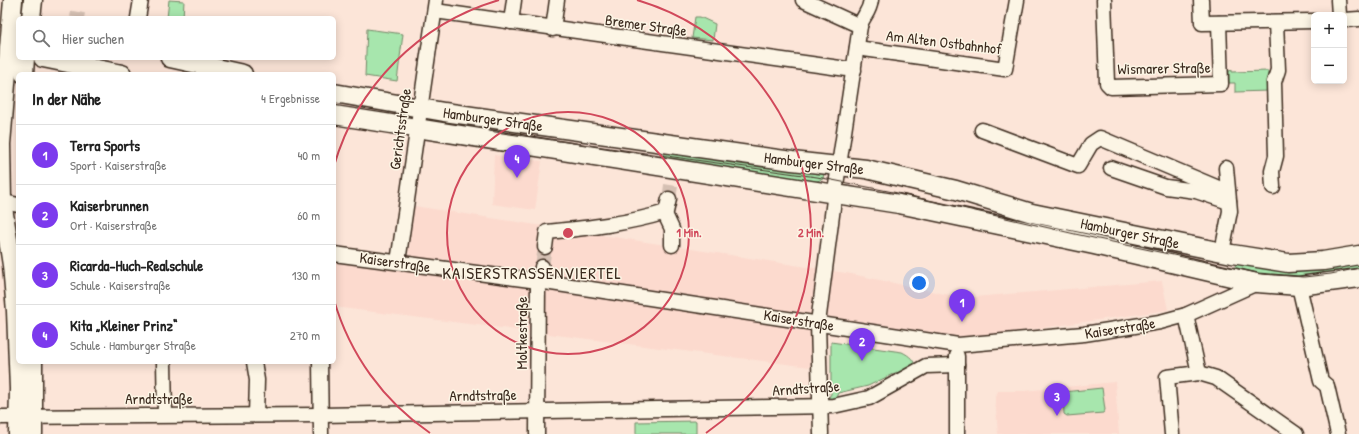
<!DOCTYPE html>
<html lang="de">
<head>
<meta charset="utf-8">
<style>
	body { margin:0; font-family:"Patrick Hand",sans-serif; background:#f6f6f6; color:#222 }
	.controls { position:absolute; right:12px; top:12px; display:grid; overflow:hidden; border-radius:6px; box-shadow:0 2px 10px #0003 }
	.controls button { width:36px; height:36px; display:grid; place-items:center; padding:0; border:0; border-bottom:1px solid #e0e0e0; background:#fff; color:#222; font:20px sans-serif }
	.you { position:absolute; left:919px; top:283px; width:14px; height:14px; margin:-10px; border:3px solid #fff; border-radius:50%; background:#1a73e8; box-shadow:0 0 0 6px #1a73e833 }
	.badge { display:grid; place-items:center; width:26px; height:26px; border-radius:50%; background:#7c3aed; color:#fff; font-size:13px; font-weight:700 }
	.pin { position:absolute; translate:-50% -33px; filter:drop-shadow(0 1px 2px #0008) }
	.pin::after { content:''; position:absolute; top:21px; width:14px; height:12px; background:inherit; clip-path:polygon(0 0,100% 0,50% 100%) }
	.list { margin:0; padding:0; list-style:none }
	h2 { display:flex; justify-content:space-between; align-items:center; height:52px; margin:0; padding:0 16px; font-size:17px }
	h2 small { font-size:13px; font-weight:400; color:#767676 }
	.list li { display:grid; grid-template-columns:26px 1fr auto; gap:12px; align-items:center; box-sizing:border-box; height:60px; padding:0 16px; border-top:1px solid #e0e0e0 }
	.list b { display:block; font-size:15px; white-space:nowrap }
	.list p { margin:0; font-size:13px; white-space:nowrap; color:#767676 }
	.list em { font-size:13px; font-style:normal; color:#767676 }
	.icon { flex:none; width:22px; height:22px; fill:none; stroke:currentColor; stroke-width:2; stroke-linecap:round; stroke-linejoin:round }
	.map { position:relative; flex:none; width:1359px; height:434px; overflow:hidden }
	.search { position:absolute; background:#fff; box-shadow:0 2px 10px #0003; left:16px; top:16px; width:320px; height:44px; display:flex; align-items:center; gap:10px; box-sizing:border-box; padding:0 14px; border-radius:6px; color:#767676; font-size:15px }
	.panel { position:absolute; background:#fff; box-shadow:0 2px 10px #0003; left:16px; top:72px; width:320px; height:292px; border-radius:6px }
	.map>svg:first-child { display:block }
	.built { fill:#fcdace }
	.green { fill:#a7e6ad; stroke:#718866 }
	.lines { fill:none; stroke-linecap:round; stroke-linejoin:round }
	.minor-tunnel { stroke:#d5c0b3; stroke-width:14; stroke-dasharray:14 7; stroke-linecap:butt }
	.minor-casing { stroke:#3b2a1e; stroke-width:17 }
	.major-casing { stroke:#3b2a1e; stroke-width:21 }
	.minor { stroke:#fcf5e5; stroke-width:14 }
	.major { stroke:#fcf5e5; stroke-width:18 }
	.tram { stroke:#3b2a1e; stroke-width:1 }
	.ring { fill:none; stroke:#d1495b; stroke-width:2 }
	.labels { text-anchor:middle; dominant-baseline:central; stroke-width:3; stroke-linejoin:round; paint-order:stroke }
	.street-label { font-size:15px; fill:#3b2a1e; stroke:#fcf5e5 }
	.quarter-label { font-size:17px; letter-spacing:1px; fill:#3b2a1e; stroke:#fcf5e5 }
	.centre { fill:#d1495b; stroke:#fcf5e5; stroke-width:2 }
	.ring-label { font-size:12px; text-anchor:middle; font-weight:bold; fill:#d1495b; stroke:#fcf5e5; stroke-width:3; stroke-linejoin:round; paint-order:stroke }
</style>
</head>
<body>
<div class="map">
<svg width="1359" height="434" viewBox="0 0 1359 434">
	<rect width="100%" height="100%" fill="#fce5d8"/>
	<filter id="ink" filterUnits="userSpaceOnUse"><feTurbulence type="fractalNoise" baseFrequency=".025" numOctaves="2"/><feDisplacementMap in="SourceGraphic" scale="8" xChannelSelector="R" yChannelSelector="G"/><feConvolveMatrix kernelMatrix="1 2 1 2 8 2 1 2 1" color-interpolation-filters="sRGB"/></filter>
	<g filter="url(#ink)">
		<!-- built -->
		<g class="built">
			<polygon points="494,155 542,161 535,210 492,204"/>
			<polygon points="414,206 852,274 963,298 1162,281 1168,310 970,338 810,314 810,367 334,307 334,258 407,268"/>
			<polygon points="1115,382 1119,434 998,434 995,398 998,391 1024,391"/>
		</g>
		<!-- green -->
		<g class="green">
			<polygon points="169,0 184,1 183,18 167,18"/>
			<polygon points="695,17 700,17 715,24 713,40 692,38"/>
			<polygon points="367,29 403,34 397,81 365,76"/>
			<polygon points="1232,70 1232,72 1268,71 1268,91 1235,92 1235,83 1229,83 1229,71"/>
			<polygon points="665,147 824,172 823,179 817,181 759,175 662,160"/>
			<polygon points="1237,259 1359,260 1359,271 1317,279 1233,274"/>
			<path d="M831 342 902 352C910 356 915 360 915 369L900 378 897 372 868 386 838 393 835 400 827 401 831 394Z"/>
			<polygon points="1102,388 1105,410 1103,413 1067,416 1064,414 1063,392"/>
			<polygon points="696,421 696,434 636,434 636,422"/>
		</g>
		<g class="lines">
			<!-- minor-tunnel -->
			<g class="minor-tunnel">
				<polyline points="77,18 78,12"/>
				<polyline points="669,199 672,179"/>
				<polyline points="542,267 545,247"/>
			</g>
			<!-- minor casing -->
			<g class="minor-casing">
				<g id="minor">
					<polyline points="803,0 860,26"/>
					<polyline points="1104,0 1107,83 1111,87 1221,84 1219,23"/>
					<polyline points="1201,0 1202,23 1314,21"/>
					<polyline points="1338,0 1339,15"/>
					<polyline points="435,11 854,70"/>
					<polyline points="138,18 141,0"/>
					<polyline points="1344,20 1359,19"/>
					<polyline points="511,22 514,0"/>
					<polyline points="553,29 557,0"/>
					<polyline points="857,48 1005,69 1017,0"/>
					<polyline points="982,130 1078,166 1091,144 1100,138 1228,192"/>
					<polyline points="1111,168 1166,187 1196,191 1229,202"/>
					<polyline points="1273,187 1272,171 1276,156 1274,82 1278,70 1276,22"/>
					<polyline points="0,201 18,205"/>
					<polyline points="664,212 672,229 672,245"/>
					<path d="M545 247 547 232C588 228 627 224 666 212L669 199"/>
					<polyline points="1222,252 1230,211 1226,168"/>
					<polyline points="334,254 538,281 958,345 1084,334 1160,322 1186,315 1257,283"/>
					<polyline points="398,262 436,0"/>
					<polyline points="540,281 542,267"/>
					<polyline points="1299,286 1321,381 1327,386 1338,434"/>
					<polyline points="1186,315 1199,373"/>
					<polyline points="164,362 165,415"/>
					<polyline points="254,362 257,380 256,415"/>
					<polyline points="320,362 321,434"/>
					<polyline points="0,417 321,415 833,406 869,398 926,366 957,365"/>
					<polyline points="537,434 538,281"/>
					<path d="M821 434 818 323 835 192 860 26C863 15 869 14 871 0"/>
					<polyline points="957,434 957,356"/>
					<polyline points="1172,434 1167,377 1199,373 1216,378 1296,434"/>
				</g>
			</g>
			<!-- major casing -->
			<g class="major-casing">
				<g id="major">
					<polyline points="13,0 1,144 2,201 12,265 16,311 19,389 18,434"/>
					<polyline points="31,18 33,0"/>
					<polyline points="43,58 122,74"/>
					<polyline points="170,58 243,74"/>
					<polyline points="24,74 25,58"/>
					<polyline points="334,93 444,112 692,147 792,161 866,169 956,190 1032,213 1232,254 1288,263 1323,261 1359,255"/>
					<polyline points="334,115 899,204 1094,245 1257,283 1299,286 1359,278"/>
					<polyline points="33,434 33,362"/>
				</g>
			</g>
			<!-- minor -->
			<use href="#minor" class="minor"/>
			<!-- major -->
			<use href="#major" class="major"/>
			<!-- tram -->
			<polyline class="tram" points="488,131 817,177 893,192 1075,234 1262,274 1304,277 1331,274 1359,268"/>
		</g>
	</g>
	<!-- distance rings -->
	<g class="ring">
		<circle cx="568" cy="233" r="121"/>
		<path d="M430 433A243 243 0 0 1 334 300M334 166A243 243 0 0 1 499 0M637 0A243 243 0 0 1 706 433"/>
	</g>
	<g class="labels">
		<!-- street labels -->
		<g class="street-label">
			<text transform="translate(646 25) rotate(8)">Bremer Straße</text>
			<text transform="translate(944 42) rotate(7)">Am Alten Ostbahnhof</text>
			<text transform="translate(1164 68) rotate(-1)">Wismarer Straße</text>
			<text transform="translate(493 119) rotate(8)">Hamburger Straße</text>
			<text transform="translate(400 129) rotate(-82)">Gerichtsstraße</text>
			<text transform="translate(814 163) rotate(7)">Hamburger Straße</text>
			<text transform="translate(1130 233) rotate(12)">Hamburger Straße</text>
			<text transform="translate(395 262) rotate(8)">Kaiserstraße</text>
			<text transform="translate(799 320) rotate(9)">Kaiserstraße</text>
			<text transform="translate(1120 328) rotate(-9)">Kaiserstraße</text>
			<text transform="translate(521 333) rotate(-90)">Moltkestraße</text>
			<text transform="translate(806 388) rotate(-4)">Arndtstraße</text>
			<text transform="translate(483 395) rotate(-1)">Arndtstraße</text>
			<text x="159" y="398">Arndtstraße</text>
		</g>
		<!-- quarter labels -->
		<g class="quarter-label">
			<text x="532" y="272">KAISERSTRASSENVIERTEL</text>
		</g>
	</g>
	<circle cx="568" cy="233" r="6" class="centre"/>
	<g class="ring-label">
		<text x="689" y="237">1 Min.</text>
		<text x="811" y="237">2 Min.</text>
	</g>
</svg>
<div class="controls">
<button>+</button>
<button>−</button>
</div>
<div class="you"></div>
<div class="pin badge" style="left:962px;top:322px">1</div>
<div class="pin badge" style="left:862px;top:361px">2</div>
<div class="pin badge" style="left:1057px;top:416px">3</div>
<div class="pin badge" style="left:517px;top:178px">4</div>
<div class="search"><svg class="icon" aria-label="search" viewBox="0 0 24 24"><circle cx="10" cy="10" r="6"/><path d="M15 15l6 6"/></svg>Hier suchen</div>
<section class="panel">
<h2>In der Nähe<small>4 Ergebnisse</small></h2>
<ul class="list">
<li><span class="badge">1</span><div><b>Terra Sports</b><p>Sport · Kaiserstraße</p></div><em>40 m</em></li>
<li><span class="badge">2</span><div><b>Kaiserbrunnen</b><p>Ort · Kaiserstraße</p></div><em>60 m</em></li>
<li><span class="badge">3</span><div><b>Ricarda-Huch-Realschule</b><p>Schule · Kaiserstraße</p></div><em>130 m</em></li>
<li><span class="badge">4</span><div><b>Kita „Kleiner Prinz“</b><p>Schule · Hamburger Straße</p></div><em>270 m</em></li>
</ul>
</section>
</div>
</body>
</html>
